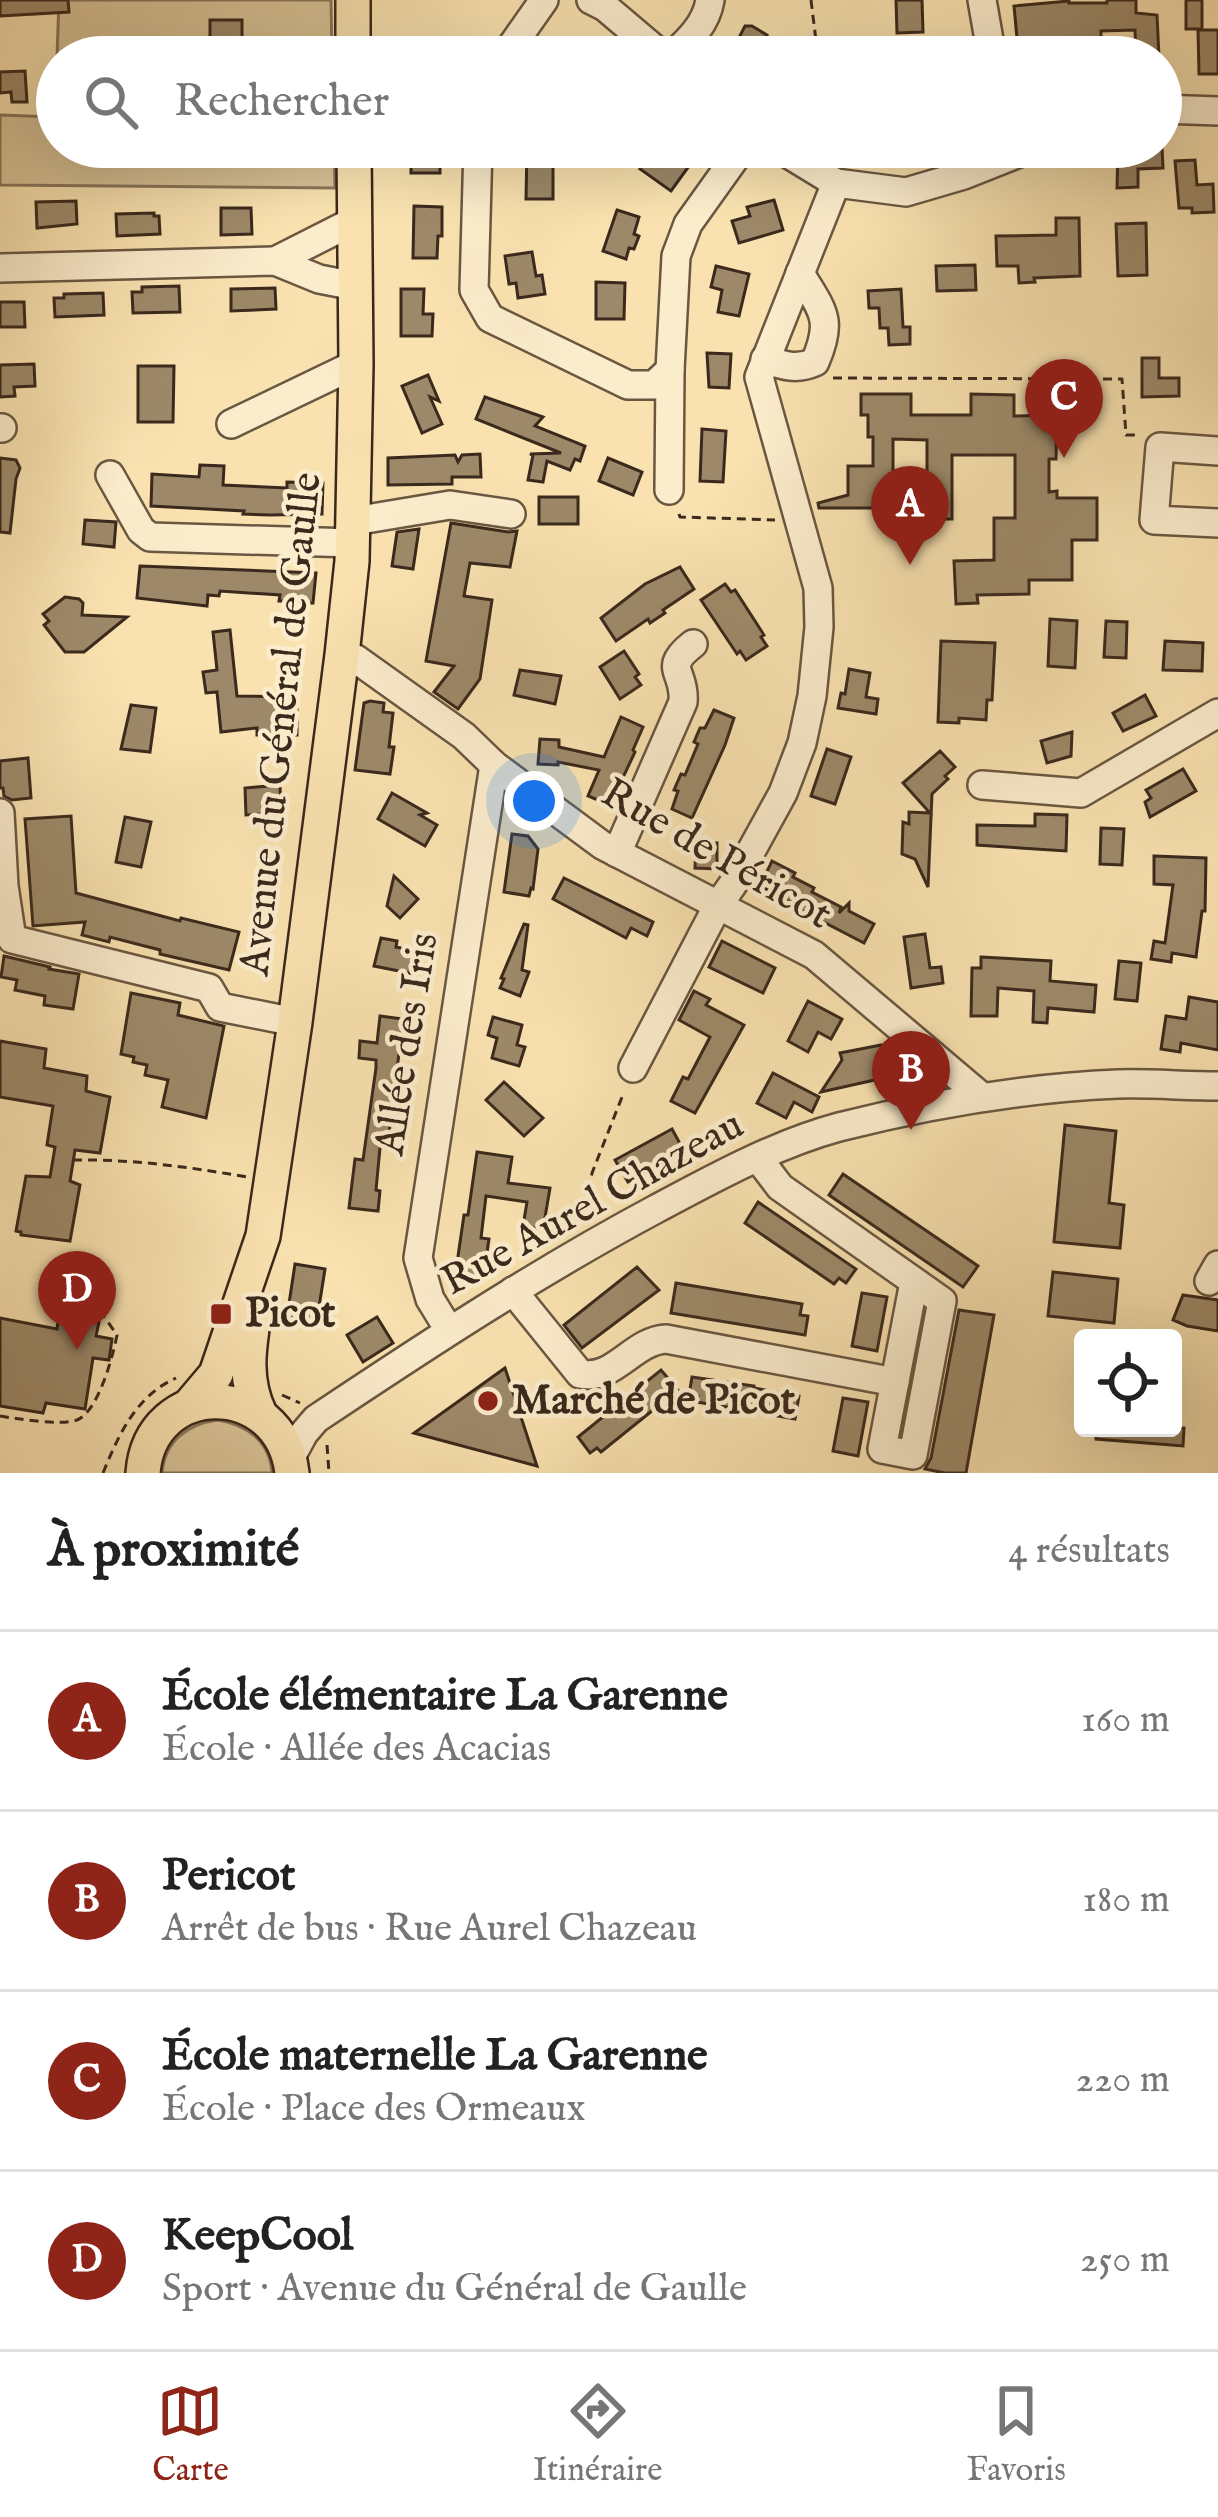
<!DOCTYPE html>
<html lang="fr">
<head>
<meta charset="utf-8">
<style>
	body { margin:0; font-family:"IM FELL English",serif; background:#f2f2f2; color:#222 }
	.controls { position:absolute; right:36px; bottom:36px; display:grid; overflow:hidden; border-radius:12px; box-shadow:0 12px 48px #0002 }
	.controls button { width:108px; height:108px; display:grid; place-items:center; padding:0; border:0; border-bottom:3px solid #e0e0e0; background:#fff; color:#222; font:60px sans-serif }
	.you { position:absolute; left:534px; top:801px; width:42px; height:42px; margin:-30px; border:9px solid #fff; border-radius:50%; background:#1a73e8; box-shadow:0 0 0 18px #1a73e833 }
	.badge { display:grid; place-items:center; width:78px; height:78px; border-radius:50%; background:#8f2418; color:#fff; font-size:39px; font-weight:700 }
	.pin { position:absolute; translate:-50% -99px; filter:drop-shadow(0 3px 6px #0008) }
	.pin::after { content:''; position:absolute; top:63px; width:42px; height:36px; background:inherit; clip-path:polygon(0 0,100% 0,50% 100%) }
	.list { margin:0; padding:0; list-style:none }
	h2 { display:flex; justify-content:space-between; align-items:center; height:156px; margin:0; padding:0 48px; font-size:51px }
	h2 small { font-size:39px; font-weight:400; color:#767676 }
	.list li { display:grid; grid-template-columns:78px 1fr auto; gap:36px; align-items:center; box-sizing:border-box; height:180px; padding:0 48px; border-top:3px solid #e0e0e0 }
	.list b { display:block; font-size:45px; white-space:nowrap }
	.list p { margin:0; font-size:39px; white-space:nowrap; color:#767676 }
	.list em { font-size:39px; font-style:normal; color:#767676 }
	.icon { flex:none; width:66px; height:66px; fill:none; stroke:currentColor; stroke-width:2; stroke-linecap:round; stroke-linejoin:round }
	.map { position:relative; flex:none; width:1218px; height:1473px; overflow:hidden }
	.search { position:absolute; background:#fff; box-shadow:0 12px 48px #0002; left:36px; right:36px; top:36px; height:132px; display:flex; align-items:center; gap:30px; box-sizing:border-box; padding:0 42px; border-radius:66px; color:#767676; font-size:45px }
	.sheet { height:876px; background:#fff }
	nav { display:flex; justify-content:space-around; align-items:center; box-sizing:border-box; height:168px; border-top:3px solid #e0e0e0; background:#fff; font-size:33px; color:#767676 }
	nav a { display:grid; justify-items:center; gap:6px }
	nav .on { color:#8f2418 }
	.map>svg:first-child { display:block }
	.green { fill:#d9c397; stroke:#8a765a; stroke-width:3 }
	.building { fill:#9d8969; stroke:#3a291c; stroke-width:3; fill-rule:evenodd }
	.lines { fill:none; stroke-linecap:round; stroke-linejoin:round }
	.minor-casing { stroke:#6a5741; stroke-width:32 }
	.major-casing { stroke:#3a291c; stroke-width:38 }
	.path { stroke:#3a291c; stroke-width:3; stroke-dasharray:9 6; stroke-linecap:butt }
	.minor { stroke:#fbeccc; stroke-width:27 }
	.major { stroke:#f9e2b0; stroke-width:33 }
	.poi-dot { fill:#8f2418; stroke:#fbeccc; stroke-width:4.5 }
	.labels { text-anchor:middle; dominant-baseline:central; stroke-width:9; stroke-linejoin:round; paint-order:stroke }
	.street-label { font-size:42px; fill:#3a291c; stroke:#fbeccc }
	.poi-label { font-size:42px; font-weight:bold; fill:#3a291c; stroke:#fbeccc; text-anchor:start }
</style>
</head>
<body>
<div class="map">
<svg width="1218" height="1473" viewBox="0 0 1218 1473">
	<rect width="100%" height="100%" fill="#f9e2b0"/>
	<filter id="stains"><feTurbulence type="fractalNoise" baseFrequency=".00167" numOctaves="4"/><feColorMatrix values="0 0 0 0 .2 0 0 0 0 .09 0 0 0 0 .02 0 0 0 .5 -.17"/></filter>
	<radialGradient id="worn" r=".72"><stop offset=".6" stop-color="#630" stop-opacity="0"/><stop offset="1" stop-color="#630" stop-opacity=".3"/></radialGradient>
	<!-- green -->
	<g class="green">
		<polygon points="59,0 331,0 332,57 57,57"/>
		<polygon points="57,70 57,147 334,147 335,188 0,185 0,115 55,117"/>
		<path d="M218 1420C247 1425 270 1441 272 1473H162C165 1441 187 1424 218 1420Z"/>
	</g>
	<!-- building -->
	<g class="building">
		<polygon points="0,0 68,0 69,12 0,16"/>
		<polygon points="896,0 922,0 923,32 897,33"/>
		<polygon points="1107,0 1136,0 1136,13 1157,15 1159,57 1136,57 1135,30 1101,31 1101,48 1072,48 1072,44 1018,49 1014,6 1069,1 1069,3 1107,3"/>
		<rect x="1186" y="0" width="16" height="29"/>
		<rect x="210" y="20" width="32" height="37"/>
		<polygon points="745,26 752,26 767,35 755,57 729,57"/>
		<polygon points="1198,30 1218,30 1218,74 1199,74"/>
		<polygon points="25,71 27,102 12,102 11,92 0,93 0,72"/>
		<polygon points="411,147 440,149 440,173 411,173"/>
		<polygon points="527,147 553,147 553,199 526,199"/>
		<polygon points="655,147 668,156 671,153 689,166 671,191 640,169"/>
		<polygon points="1118,147 1162,147 1163,168 1138,169 1138,187 1117,188"/>
		<polygon points="1195,160 1197,185 1213,184 1214,212 1192,213 1192,208 1179,208 1175,161"/>
		<polygon points="774,200 783,230 739,243 732,221 750,216 747,207"/>
		<polygon points="76,201 77,224 37,228 36,202"/>
		<polygon points="414,206 442,207 442,236 438,236 437,258 413,258"/>
		<polygon points="221,208 251,208 252,234 221,235"/>
		<polygon points="617,210 639,217 634,234 639,236 634,249 629,248 626,259 603,251"/>
		<polygon points="154,213 154,216 159,216 160,234 117,236 116,214"/>
		<polygon points="1056,218 1079,218 1080,276 1034,278 1035,282 1019,283 1018,266 997,266 996,236 1056,235"/>
		<polygon points="1146,223 1147,275 1118,276 1116,224"/>
		<polygon points="532,252 536,276 542,275 545,294 518,298 516,283 509,284 505,256"/>
		<polygon points="975,265 976,290 937,291 936,266"/>
		<polygon points="716,266 749,274 739,316 718,312 722,290 711,287"/>
		<polygon points="596,282 625,283 624,319 596,319"/>
		<polygon points="179,286 180,312 133,313 132,292 142,292 142,287"/>
		<polygon points="275,288 276,309 231,311 231,289"/>
		<polygon points="401,289 424,289 423,314 433,314 432,336 401,336"/>
		<polygon points="901,289 903,327 910,327 910,344 889,345 888,328 880,328 879,308 869,308 868,291"/>
		<polygon points="103,293 104,315 55,317 54,298 64,298 64,294"/>
		<polygon points="0,302 24,302 25,327 0,327"/>
		<polygon points="707,353 731,354 729,388 709,387"/>
		<polygon points="1142,358 1159,358 1159,378 1179,378 1179,396 1142,397"/>
		<polygon points="34,364 35,386 14,387 15,396 0,397 0,365"/>
		<polygon points="138,366 174,366 173,422 138,422"/>
		<polygon points="428,375 439,401 430,397 442,424 422,433 402,386"/>
		<path d="M861 394H911V415H971V394L1014 395V416L1057 415 1056 459H1049V492L1057 491V498H1097V540H1072V580H1029V594L977 595 978 603 956 604 954 561 994 560V518H1015V455H952V519H910L909 508H819L818 503 848 495V466H873V437H868V415H861ZM893 439 927 440V477L893 476Z"/>
		<polygon points="485,397 543,417 535,426 585,446 580,461 575,459 570,470 547,461 543,482 528,480 533,455 530,454 561,453 476,419"/>
		<polygon points="702,429 726,431 723,482 700,481"/>
		<polygon points="480,454 481,477 452,477 452,484 388,485 388,458 455,455 458,462 462,455"/>
		<polygon points="0,458 16,460 20,468 16,479 10,533 0,532"/>
		<polygon points="608,458 642,472 633,495 599,481"/>
		<polygon points="200,465 224,466 223,485 287,488 287,482 323,483 322,514 270,515 243,514 244,511 151,506 152,474 199,477"/>
		<rect x="539" y="497" width="39" height="27"/>
		<polygon points="85,520 116,522 114,547 83,544"/>
		<polygon points="451,523 508,532 517,531 510,567 470,563 464,596 492,600 480,679 458,709 434,692 454,666 426,661"/>
		<polygon points="419,529 413,569 392,566 397,532"/>
		<polygon points="140,566 316,573 313,603 288,604 288,601 279,601 280,595 220,591 219,596 208,595 207,606 137,598"/>
		<polygon points="680,567 694,589 663,610 665,613 650,623 648,619 616,641 601,618 645,584"/>
		<polygon points="725,584 731,592 735,590 764,635 761,637 767,646 746,660 740,651 737,654 701,600"/>
		<polygon points="65,597 79,599 83,603 82,615 127,617 84,652 65,652 44,625 49,621 43,614"/>
		<polygon points="1050,619 1077,621 1075,668 1048,666"/>
		<polygon points="1106,621 1127,622 1126,658 1104,657"/>
		<polygon points="230,630 237,696 297,697 297,735 257,735 257,728 221,732 217,692 206,693 203,672 217,670 213,632"/>
		<polygon points="941,641 995,643 992,700 987,700 986,720 959,718 959,723 938,722"/>
		<polygon points="1165,641 1203,643 1202,671 1163,670"/>
		<polygon points="624,651 639,674 635,677 641,685 620,699 600,667"/>
		<polygon points="849,669 870,673 866,697 878,699 876,714 838,708 841,693 845,694"/>
		<polygon points="520,670 561,676 555,704 514,695"/>
		<polygon points="1145,695 1156,716 1123,731 1113,713"/>
		<polygon points="370,701 384,703 383,712 393,713 389,747 394,747 390,774 355,770 364,703"/>
		<polygon points="131,705 156,708 150,752 121,749"/>
		<polygon points="714,710 734,718 725,745 692,818 672,809 678,791 674,790 681,774 685,775 698,744 694,742 700,728 705,728"/>
		<polygon points="621,717 643,727 633,750 635,752 610,805 588,796 599,770 558,762 558,765 538,764 540,739 559,740 559,747 604,757"/>
		<polygon points="1072,732 1071,756 1047,763 1041,741"/>
		<polygon points="827,749 851,757 835,804 811,796"/>
		<polygon points="940,751 955,767 945,776 948,779 932,794 928,887 915,859 902,854 903,822 909,824 909,812 930,813 903,783"/>
		<polygon points="28,758 31,798 12,800 4,796 3,788 0,788 0,761"/>
		<polygon points="1183,769 1196,791 1150,817 1145,802 1151,798 1146,790"/>
		<polygon points="280,785 281,813 246,815 245,788"/>
		<polygon points="392,793 427,813 420,815 437,825 425,846 378,819"/>
		<polygon points="1035,814 1067,815 1066,851 977,845 977,825 1035,826"/>
		<polygon points="71,816 76,893 180,921 181,918 239,932 229,970 160,954 160,950 110,937 109,942 82,935 85,922 33,926 25,819"/>
		<polygon points="125,817 151,822 141,867 116,862"/>
		<polygon points="1101,828 1124,829 1122,865 1100,864"/>
		<polygon points="512,834 528,836 538,849 533,889 531,888 529,896 504,892"/>
		<polygon points="696,843 717,843 717,869 695,868"/>
		<polygon points="1154,856 1206,858 1205,911 1202,911 1196,957 1172,953 1171,962 1151,959 1154,941 1165,943 1173,885 1154,884"/>
		<polygon points="772,861 795,873 793,877 814,888 812,892 841,907 839,913 849,903 849,911 874,924 864,943 791,905 792,903 760,886"/>
		<polygon points="394,876 418,899 400,918 387,906"/>
		<polygon points="564,878 653,922 647,936 631,928 626,938 553,899"/>
		<polygon points="524,924 528,925 522,970 529,972 520,996 500,988 504,979 501,978"/>
		<polygon points="925,934 930,968 941,967 943,983 911,988 904,937"/>
		<polygon points="381,938 397,941 396,947 419,952 414,974 374,966"/>
		<polygon points="722,941 775,968 763,993 709,967"/>
		<polygon points="4,956 50,967 49,969 79,974 73,1009 44,1005 45,996 15,990 17,980 1,977"/>
		<polygon points="981,957 1051,961 1050,981 1096,985 1094,1012 1048,1008 1047,1023 1033,1022 1034,991 998,988 997,1016 971,1016 972,968 981,968"/>
		<polygon points="1119,961 1141,963 1137,1001 1115,999"/>
		<polygon points="694,991 710,999 706,1005 744,1025 695,1113 671,1101 683,1077 688,1079 710,1037 679,1020"/>
		<polygon points="131,993 180,1003 178,1015 224,1026 206,1118 162,1107 168,1080 145,1075 147,1065 133,1062 134,1057 121,1054"/>
		<polygon points="1189,997 1218,1002 1218,1050 1181,1043 1180,1052 1161,1049 1166,1016 1186,1019"/>
		<polygon points="808,1001 842,1019 831,1039 818,1032 808,1052 788,1041"/>
		<polygon points="380,1016 403,1019 395,1087 400,1088 397,1114 392,1113 388,1138 381,1137 376,1190 380,1191 378,1211 349,1208 355,1159 363,1160 376,1068 376,1060 359,1058 360,1041 377,1043"/>
		<polygon points="493,1017 522,1025 517,1045 525,1047 519,1066 492,1058 497,1038 488,1035"/>
		<polygon points="0,1041 46,1049 44,1068 87,1076 86,1091 110,1097 100,1153 75,1150 70,1181 80,1185 70,1241 21,1235 21,1232 16,1231 26,1176 50,1177 55,1147 47,1145 53,1106 0,1097"/>
		<polygon points="881,1045 888,1077 821,1092 842,1060 840,1053"/>
		<polygon points="773,1073 819,1097 812,1112 794,1102 786,1118 757,1103"/>
		<polygon points="504,1082 543,1118 524,1136 486,1100"/>
		<polygon points="1065,1125 1116,1131 1109,1203 1124,1205 1120,1248 1054,1242"/>
		<polygon points="672,1129 684,1151 628,1182 615,1160"/>
		<polygon points="477,1152 512,1157 508,1183 550,1188 543,1229 523,1226 527,1202 486,1196 481,1238 489,1239 486,1259 477,1258 475,1276 458,1274 460,1263 457,1263 464,1215 468,1215"/>
		<polygon points="843,1174 978,1266 963,1287 829,1195"/>
		<polygon points="758,1202 856,1269 846,1283 839,1278 834,1284 745,1223"/>
		<polygon points="295,1264 325,1269 319,1307 310,1306 308,1320 287,1317"/>
		<polygon points="637,1267 659,1290 582,1348 564,1325"/>
		<polygon points="1053,1272 1118,1279 1114,1323 1048,1316"/>
		<polygon points="676,1283 802,1304 800,1315 808,1316 805,1335 671,1313"/>
		<polygon points="862,1293 887,1297 877,1351 852,1346"/>
		<polygon points="1183,1295 1218,1300 1218,1331 1187,1326 1173,1320"/>
		<polygon points="959,1310 994,1315 966,1473 945,1473 925,1469 931,1458"/>
		<polygon points="59,1315 99,1322 96,1336 112,1339 109,1360 93,1358 85,1409 46,1403 43,1413 0,1406 0,1318 57,1329"/>
		<polygon points="377,1317 393,1343 363,1362 347,1335"/>
		<polygon points="505,1368 537,1466 414,1433"/>
		<polygon points="661,1370 678,1390 601,1452 597,1448 590,1453 578,1437"/>
		<polygon points="692,1377 754,1386 754,1388 799,1396 795,1419 697,1402 698,1396 689,1395"/>
		<polygon points="843,1398 868,1402 858,1456 833,1451"/>
		<polygon points="1096,1428 1184,1428 1183,1446 1096,1439"/>
	</g>
	<g class="lines">
		<!-- minor casing -->
		<g class="minor-casing">
			<g id="minor">
				<polyline points="591,0 605,7 664,57"/>
				<polyline points="982,0 992,57"/>
				<polyline points="504,57 544,0"/>
				<path d="M671 57C688 41 706 25 710 0"/>
				<polyline points="1161,109 1218,111"/>
				<polyline points="478,147 474,290 490,318 628,385 654,385 670,370 676,256 688,224 743,147"/>
				<polyline points="777,147 836,183 906,192 964,175 1034,147"/>
				<polyline points="275,261 354,221"/>
				<polyline points="0,268 275,261 319,279 355,286"/>
				<path d="M765 359C783 366 797 370 815 362 834 318 822 311 800 273"/>
				<polyline points="231,424 356,364"/>
				<polyline points="0,428 2,428"/>
				<polyline points="1218,451 1160,447 1154,520 1218,523"/>
				<polyline points="110,475 141,530 150,537 353,543"/>
				<polyline points="669,490 670,370"/>
				<polyline points="354,521 450,505 511,514"/>
				<polyline points="342,655 356,659 464,736 494,765 602,845 814,955 982,1097"/>
				<polyline points="982,785 1081,793 1218,713"/>
				<polyline points="0,813 4,886 12,939 209,988 220,1007 295,1022"/>
				<path d="M617 853 683 702C686 671 661 669 693 644"/>
				<polyline points="633,1068 717,907 733,884 783,793 802,743 812,696 819,627 818,588 759,377 836,183"/>
				<polyline points="758,1158 780,1187 942,1301 913,1455 882,1449 914,1282"/>
				<polyline points="1209,1281 1218,1265"/>
				<path d="M513 1291 580 1374C615 1381 632 1341 666 1339L895 1382"/>
				<polyline points="449,1330 430,1299 418,1258 494,765"/>
				<path d="M291 1457 304 1433 316 1419C427 1345 538 1272 656 1209 714 1178 776 1144 839 1127 929 1104 1025 1088 1118 1084 1151 1083 1185 1086 1218 1086"/>
			</g>
		</g>
		<!-- major casing -->
		<g class="major-casing">
			<g id="major">
				<polyline points="353,0 353,57"/>
				<path d="M255 1309C249 1347 243 1379 260 1414"/>
				<polyline points="189,1406 216,1374 263,1236 295,1022 342,655 352,561 356,364 354,147"/>
				<path d="M143 1473C150 1378 281 1378 292 1473"/>
			</g>
		</g>
		<!-- path -->
		<g class="path">
			<polyline points="811,0 818,57"/>
			<polyline points="833,378 1122,379 1126,435 1138,435"/>
			<polyline points="679,514 680,517 775,520"/>
			<path d="M73 1160C132 1159 189 1167 247 1177"/>
			<polyline points="585,1220 592,1173 624,1092"/>
			<polyline points="282,1395 300,1403"/>
			<path d="M0 1416C19 1419 59 1426 77 1420 98 1412 113 1356 117 1335L101 1312"/>
			<polyline points="327,1445 329,1473"/>
			<path d="M103 1473C119 1434 136 1396 176 1378"/>
		</g>
		<!-- minor -->
		<use href="#minor" class="minor"/>
		<!-- major -->
		<use href="#major" class="major"/>
	</g>
	<!-- markers -->
	<g class="poi-dot">
		<rect x="209" y="1302" width="24" height="24" rx="6"/>
		<circle cx="488" cy="1401" r="12"/>
	</g>
	<g class="labels">
		<!-- street labels -->
		<g class="street-label">
			<text transform="translate(282 724) rotate(-84)">Avenue du Général de Gaulle</text>
			<text transform="translate(716 855) rotate(30)">Rue de Péricot</text>
			<text transform="translate(408 1044) rotate(-81)">Allée des Iris</text>
			<text transform="translate(593 1204) rotate(-29)">Rue Aurel Chazeau</text>
		</g>
		<!-- poi labels -->
		<g class="poi-label">
			<text x="245" y="1314">Picot</text>
			<text x="512" y="1401">Marché de Picot</text>
		</g>
	</g>
	<rect width="100%" height="100%" filter="url(#stains)"/>
	<rect width="100%" height="100%" fill="url(#worn)"/>
</svg>
<div class="controls">
<button><svg class="icon" aria-label="locate" viewBox="0 0 24 24"><circle cx="12" cy="12" r="6"/><path d="M12 2v4M12 18v4M2 12h4M18 12h4"/></svg></button>
</div>
<div class="you"></div>
<div class="pin badge" style="left:910px;top:565px">A</div>
<div class="pin badge" style="left:911px;top:1130px">B</div>
<div class="pin badge" style="left:1064px;top:458px">C</div>
<div class="pin badge" style="left:77px;top:1350px">D</div>
<div class="search"><svg class="icon" aria-label="search" viewBox="0 0 24 24"><circle cx="10" cy="10" r="6"/><path d="M15 15l6 6"/></svg>Rechercher</div>
</div>
<section class="sheet">
<h2>À proximité<small>4 résultats</small></h2>
<ul class="list">
<li><span class="badge">A</span><div><b>École élémentaire La Garenne</b><p>École · Allée des Acacias</p></div><em>160 m</em></li>
<li><span class="badge">B</span><div><b>Pericot</b><p>Arrêt de bus · Rue Aurel Chazeau</p></div><em>180 m</em></li>
<li><span class="badge">C</span><div><b>École maternelle La Garenne</b><p>École · Place des Ormeaux</p></div><em>220 m</em></li>
<li><span class="badge">D</span><div><b>KeepCool</b><p>Sport · Avenue du Général de Gaulle</p></div><em>250 m</em></li>
</ul>
</section>
<nav>
<a class="on"><svg class="icon" aria-label="map" viewBox="0 0 24 24"><path d="M3 6l6-2 6 2 6-2v14l-6 2-6-2-6 2zM9 4v14M15 6v14"/></svg>Carte</a>
<a><svg class="icon" aria-label="directions" viewBox="0 0 24 24"><path d="M12 3l9 9-9 9-9-9zM9 14v-3h6M13 9l2 2-2 2"/></svg>Itinéraire</a>
<a><svg class="icon" aria-label="saved" viewBox="0 0 24 24"><path d="M7 4h10v16l-5-4-5 4z"/></svg>Favoris</a>
</nav>
</body>
</html>
